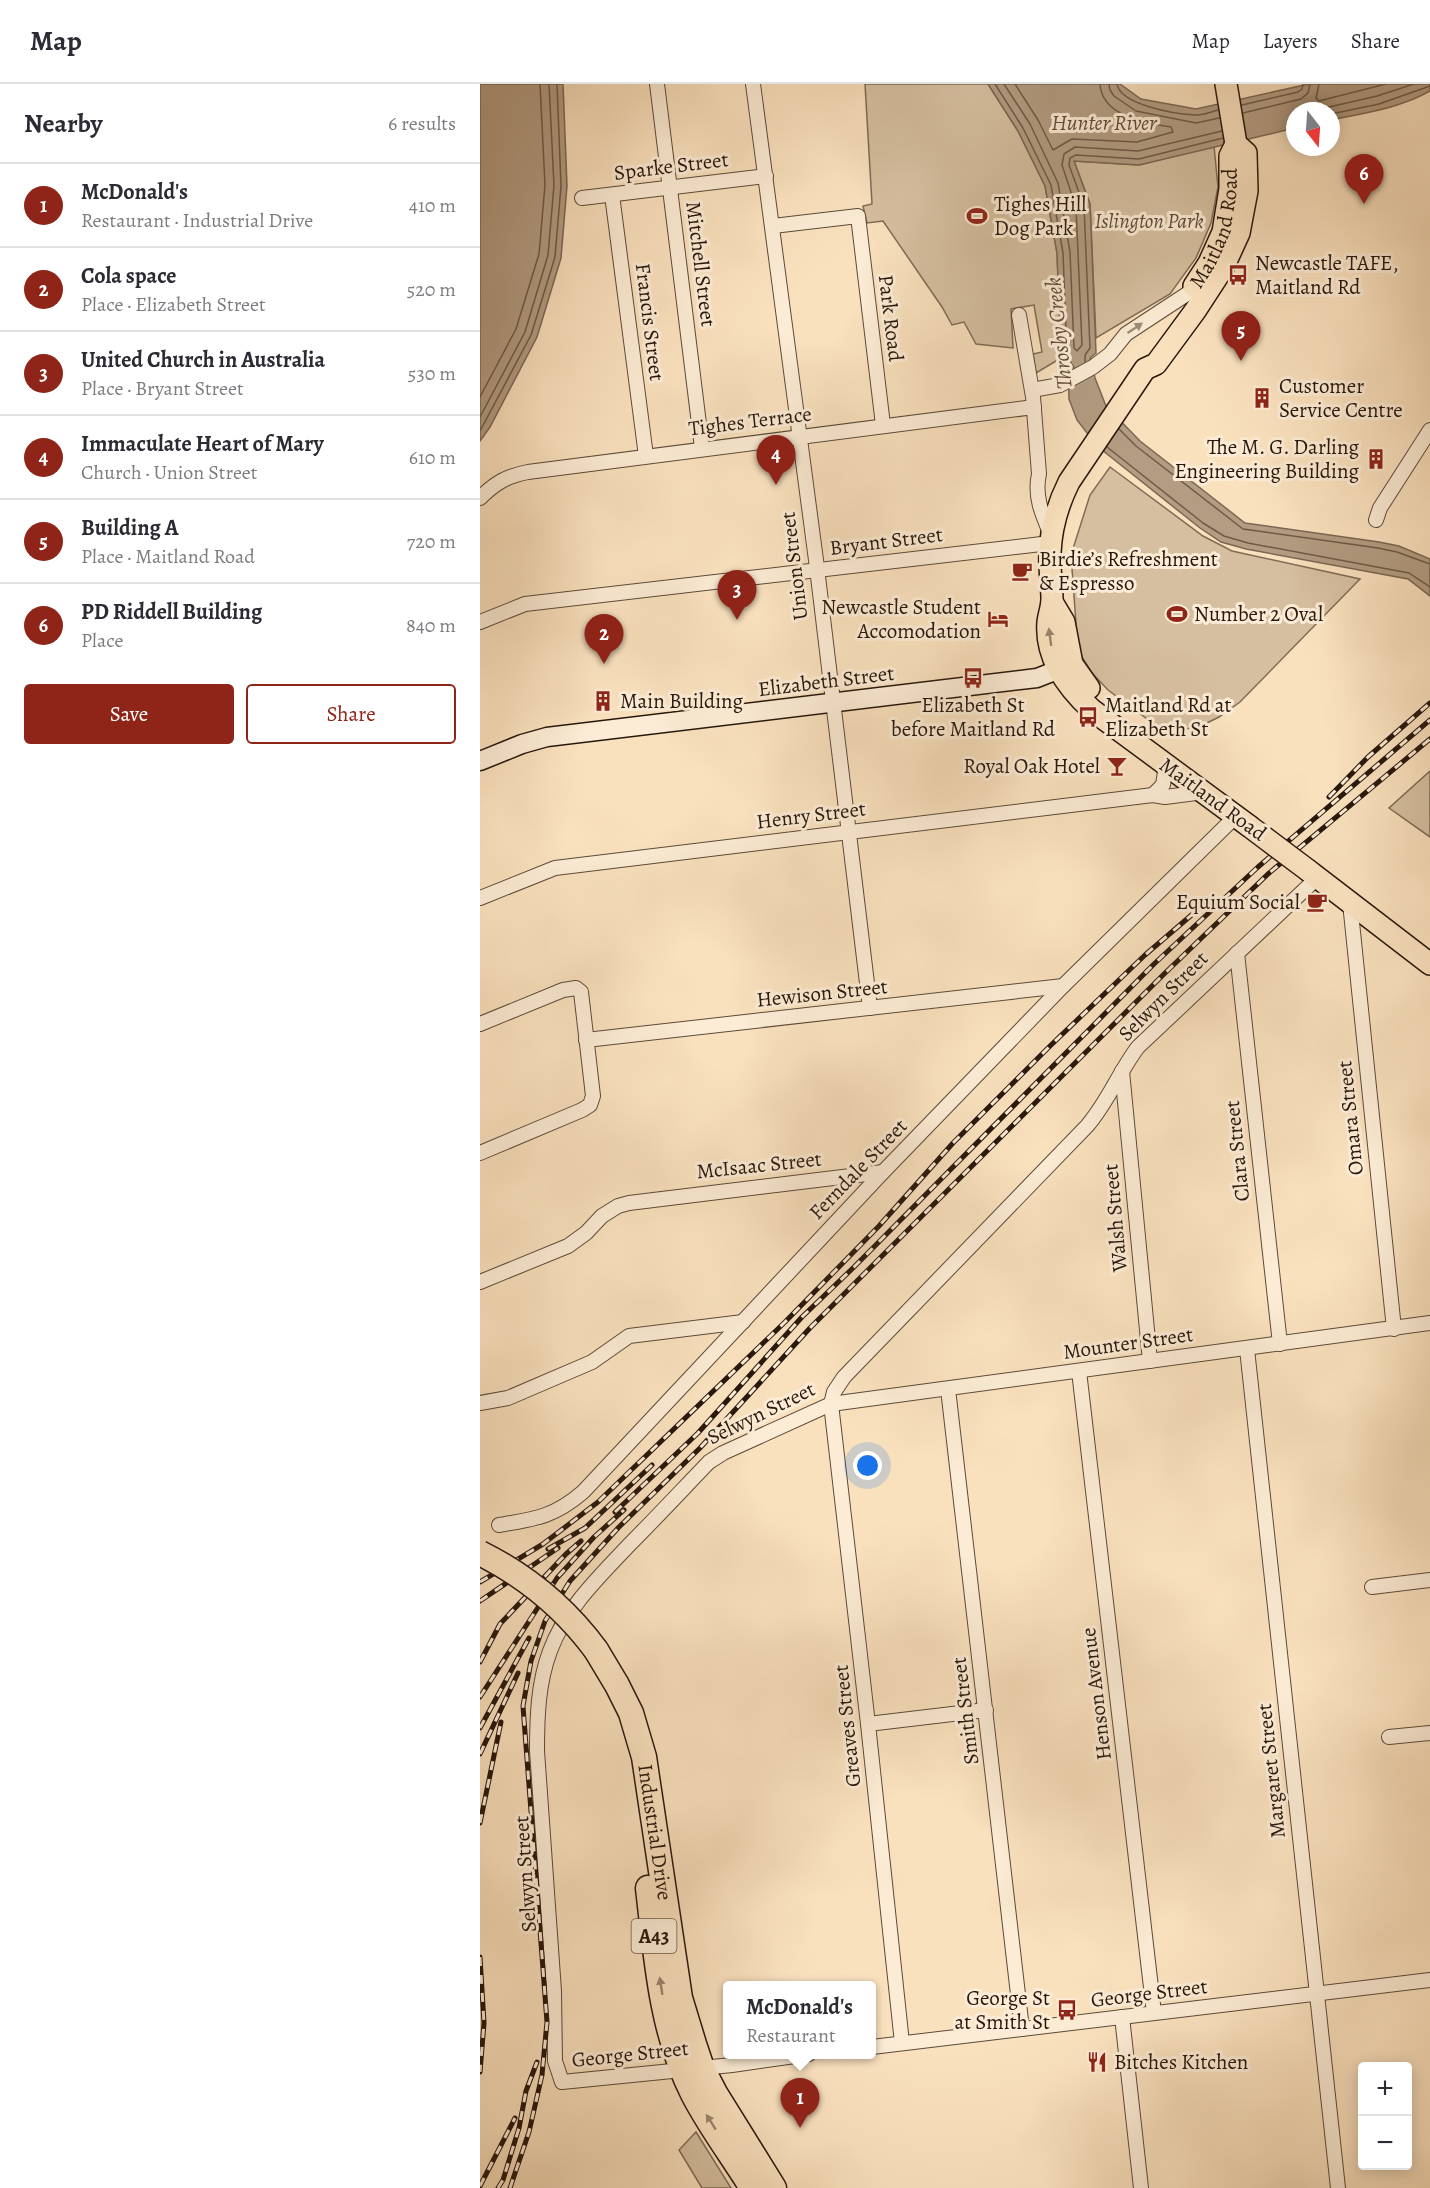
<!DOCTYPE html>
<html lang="en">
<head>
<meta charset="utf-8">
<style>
	body { margin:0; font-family:Alegreya,serif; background:#f7f7f7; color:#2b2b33 }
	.controls { position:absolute; right:18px; bottom:18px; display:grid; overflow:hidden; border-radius:6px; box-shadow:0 3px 15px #0003 }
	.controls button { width:54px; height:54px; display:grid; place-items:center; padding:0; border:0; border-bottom:2px solid #e1e1e2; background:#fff; color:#2b2b33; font:30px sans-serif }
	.compass { position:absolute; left:806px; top:18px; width:54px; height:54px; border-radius:50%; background:#fff; box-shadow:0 3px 15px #0003; rotate:163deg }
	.you { position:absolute; left:388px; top:1382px; width:21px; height:21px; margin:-15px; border:4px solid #fff; border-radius:50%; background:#1a73e8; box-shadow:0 0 0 9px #1a73e833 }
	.badge { display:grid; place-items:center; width:39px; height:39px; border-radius:50%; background:#8f2418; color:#fff; font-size:20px; font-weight:700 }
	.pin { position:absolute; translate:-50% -50px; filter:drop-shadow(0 2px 3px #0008) }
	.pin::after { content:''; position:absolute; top:32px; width:21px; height:18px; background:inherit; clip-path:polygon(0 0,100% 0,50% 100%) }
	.popup { position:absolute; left:243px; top:1897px; width:153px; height:78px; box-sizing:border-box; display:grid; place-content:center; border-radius:6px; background:#fff; filter:drop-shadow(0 2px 4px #0005); font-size:20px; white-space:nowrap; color:#7c7c81 }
	.popup b { font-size:22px; color:#2b2b33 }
	.popup::after { content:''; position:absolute; left:50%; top:100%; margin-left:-12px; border:12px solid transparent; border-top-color:#fff }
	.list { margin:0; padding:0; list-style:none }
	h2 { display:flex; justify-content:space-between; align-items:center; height:78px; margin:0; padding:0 24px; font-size:26px }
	h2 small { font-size:20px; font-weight:400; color:#7c7c81 }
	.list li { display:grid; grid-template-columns:39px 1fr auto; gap:18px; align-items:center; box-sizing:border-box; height:84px; padding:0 24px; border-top:2px solid #e1e1e2 }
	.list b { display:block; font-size:22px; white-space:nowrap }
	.list p { margin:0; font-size:20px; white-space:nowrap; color:#7c7c81 }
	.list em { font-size:20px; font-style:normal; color:#7c7c81 }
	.actions { display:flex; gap:12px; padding:18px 24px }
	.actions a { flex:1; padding:14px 0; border:2px solid #8f2418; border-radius:6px; text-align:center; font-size:21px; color:#8f2418 }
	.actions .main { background:#8f2418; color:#fff }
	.map { position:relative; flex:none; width:950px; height:2104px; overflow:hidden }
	header { display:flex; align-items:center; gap:36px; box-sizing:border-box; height:84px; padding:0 30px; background:#fff; border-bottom:2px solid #e1e1e2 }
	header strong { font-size:28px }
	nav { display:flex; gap:33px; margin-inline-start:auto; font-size:21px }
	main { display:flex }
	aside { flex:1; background:#fff }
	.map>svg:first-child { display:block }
	.green { fill:#d6bfa0; stroke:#7f6b56; stroke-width:1.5 }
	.water { fill:#b39c82; stroke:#7b6753; stroke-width:1.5 }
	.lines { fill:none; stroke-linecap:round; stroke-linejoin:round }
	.shore { stroke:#6e5a48; stroke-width:1.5 }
	.street-casing { stroke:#5c4a39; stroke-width:16 }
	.secondary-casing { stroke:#28170d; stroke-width:21 }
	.primary-casing { stroke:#28170d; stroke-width:24 }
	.highway-casing { stroke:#28170d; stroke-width:27 }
	.street { stroke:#fcecd5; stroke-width:14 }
	.secondary { stroke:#fcecd5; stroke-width:18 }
	.primary { stroke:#fae1be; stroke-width:21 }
	.highway { stroke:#fae1be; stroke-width:24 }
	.rail-casing { stroke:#28170d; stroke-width:5 }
	.rail { stroke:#fcecd5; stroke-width:3; stroke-dasharray:9; stroke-linecap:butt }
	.primary-bridge-casing { stroke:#28170d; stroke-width:24; stroke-linecap:butt }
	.highway-bridge-casing { stroke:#28170d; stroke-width:27; stroke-linecap:butt }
	.primary-bridge { stroke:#fae1be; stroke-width:21 }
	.highway-bridge { stroke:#fae1be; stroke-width:24 }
	.oneway { fill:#9d8c7b }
	.oneway2 { fill:#9c866e }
	.labels { text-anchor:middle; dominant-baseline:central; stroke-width:6; stroke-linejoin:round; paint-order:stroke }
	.shield { fill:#fcecd5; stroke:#685749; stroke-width:1.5 }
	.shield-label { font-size:20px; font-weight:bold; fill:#28170d }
	.street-label { font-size:21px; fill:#28170d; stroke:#fcecd5 }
	.poi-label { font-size:21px; fill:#28170d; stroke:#fcecd5; text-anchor:start }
	.park-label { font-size:21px; font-style:italic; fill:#5c4939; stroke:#fcecd5 }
	.water-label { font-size:22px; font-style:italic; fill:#604c3c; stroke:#fcecd5 }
</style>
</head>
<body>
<header>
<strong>Map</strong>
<nav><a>Map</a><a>Layers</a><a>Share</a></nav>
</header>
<main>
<aside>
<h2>Nearby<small>6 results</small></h2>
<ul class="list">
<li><span class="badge">1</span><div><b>McDonald's</b><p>Restaurant · Industrial Drive</p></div><em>410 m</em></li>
<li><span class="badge">2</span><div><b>Cola space</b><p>Place · Elizabeth Street</p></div><em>520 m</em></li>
<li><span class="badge">3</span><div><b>United Church in Australia</b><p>Place · Bryant Street</p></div><em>530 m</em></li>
<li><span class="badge">4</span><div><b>Immaculate Heart of Mary</b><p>Church · Union Street</p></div><em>610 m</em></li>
<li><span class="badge">5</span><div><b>Building A</b><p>Place · Maitland Road</p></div><em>720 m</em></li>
<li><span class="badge">6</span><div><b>PD Riddell Building</b><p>Place</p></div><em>840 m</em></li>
</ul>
<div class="actions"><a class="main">Save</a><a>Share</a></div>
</aside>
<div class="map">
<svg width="950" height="2104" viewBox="0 0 950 2104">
	<rect width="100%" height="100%" fill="#fae1be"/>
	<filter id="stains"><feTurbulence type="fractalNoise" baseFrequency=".00333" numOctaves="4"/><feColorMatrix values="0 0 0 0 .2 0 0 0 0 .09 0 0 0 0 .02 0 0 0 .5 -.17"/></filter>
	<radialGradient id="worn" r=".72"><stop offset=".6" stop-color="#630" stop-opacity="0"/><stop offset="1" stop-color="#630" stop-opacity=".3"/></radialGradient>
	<!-- green -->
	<g class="green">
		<polygon points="385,0 508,0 538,47 565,102 577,169 581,274 556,289 553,270 562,268 554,221 531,225 533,264 496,260 484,238 472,241 462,223 403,137 387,139 383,122 392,120"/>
		<polygon points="734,62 738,103 731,139 716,174 690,210 616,254 610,120 594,77 659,81"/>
		<polygon points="630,383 723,452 752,467 880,495 760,618 739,633 717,644 682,646 628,606 612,589 602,573 597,553 591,471 610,411"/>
		<polygon points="950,687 950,753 909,724"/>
		<polygon points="216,2048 251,2104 222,2104 199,2066"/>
	</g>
	<!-- water -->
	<g class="water">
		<polygon points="0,0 83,0 87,102 81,174 57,253 10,343 0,357"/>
		<path d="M508 0H640L661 15 716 25 829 0H950V7C921 24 884 29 851 36V27H815V44L659 81 594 77 610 120 616 269 610 274 615 294 626 322 660 357 765 439 899 458 919 462 950 475V512L928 495 766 465 741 458 720 444 617 362 597 336 589 315 588 284 581 274 577 169 565 102 538 47Z"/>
	</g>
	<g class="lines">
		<!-- shore -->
		<g class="shore">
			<polyline points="515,0 543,44 571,101 583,169 587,272 594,284"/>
			<polyline points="524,0 550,40 578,99 590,168 594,264 597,267 602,261 596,123 582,81 584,70 595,63 658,67 742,47"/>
			<path d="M535 0 558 36 573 66 592 55 657 58 693 48 691 43C667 39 622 33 620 0"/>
			<polyline points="629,0 630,6 634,12 656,27 716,39 739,34"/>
			<path d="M637 0C640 21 696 30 714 31 722 32 731 28 738 26"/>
			<polyline points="839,0 836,14 839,17 906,0"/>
			<polyline points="762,21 818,8 822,5 823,0"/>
			<polyline points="842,27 849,23 897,12 934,0"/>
			<polyline points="763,29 821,15 828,9 830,0"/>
			<polyline points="851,30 899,20 950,2"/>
			<polyline points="605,278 605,271 610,264 604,122 589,81 590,74 596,71 659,75 743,54"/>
			<polyline points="0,313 36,245 59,170 65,101 60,0"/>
			<polyline points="0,333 45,248 68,171 74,101 69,0"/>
			<polyline points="639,345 656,362 763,445 898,464 917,468 950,480"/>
			<polyline points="0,347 51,251 75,173 81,102 77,0"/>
			<polyline points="627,363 723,439 744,452 768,459 929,489 950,503"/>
		</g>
		<!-- street casing -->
		<g class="street-casing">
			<g id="street">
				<polyline points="177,0 222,364"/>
				<polyline points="273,0 336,476 390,924"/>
				<polyline points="132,111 166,372"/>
				<polyline points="102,114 286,92"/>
				<polyline points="293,142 378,132 403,341"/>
				<path d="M539 231 553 313 559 390C554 412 562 430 571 451"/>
				<polyline points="552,306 580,301 613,283 630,270 646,250 710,208"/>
				<path d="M0 414C15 399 27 392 48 388L554 323"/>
				<polyline points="896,436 900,424 950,346"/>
				<polyline points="0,538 45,520 570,459"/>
				<polyline points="673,711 683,701 686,681"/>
				<polyline points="0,814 75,784 673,711 685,713 724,708"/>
				<polyline points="870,819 914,1245"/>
				<polyline points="757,869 800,1260"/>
				<polyline points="0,940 83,906 96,904 101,908 113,1012 110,1021 102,1026 0,1069"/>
				<polyline points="106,956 583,902"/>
				<polyline points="642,987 670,1277"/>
				<polyline points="0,1198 88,1162 106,1149 122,1132 138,1122 149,1119 403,1088"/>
				<polyline points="767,1265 858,2104"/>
				<polyline points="599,1287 674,1929"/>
				<polyline points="468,1305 542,1945"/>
				<polyline points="0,1319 28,1314 112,1278 149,1252 263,1238"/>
				<path d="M19 1441C55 1435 74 1433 103 1408L403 1088 583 902 756 732"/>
				<polyline points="892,1503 950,1496"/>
				<polyline points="388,1640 506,1626"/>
				<polyline points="909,1653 950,1649"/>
				<polyline points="642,1933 661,2104"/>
				<path d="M422 1959 388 1640 351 1320 354 1308 364 1293 607 1042C628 1018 639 988 658 963L837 794"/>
				<polyline points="392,1963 950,1896"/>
				<path d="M329 1970 252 1981 82 1998 75 1977 74 1907 57 1667C57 1633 58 1599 70 1567 86 1524 118 1494 149 1461 176 1434 202 1406 229 1378L243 1369 351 1320 950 1239"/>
			</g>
		</g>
		<!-- secondary casing -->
		<g class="secondary-casing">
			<polyline id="secondary" points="0,677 42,660 67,653 557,594 590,581"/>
		</g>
		<!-- primary casing -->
		<g class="primary-casing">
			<g id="primary">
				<path d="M746 0 756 60 766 69 767 107 759 149 743 184 715 227 676 280 665 285 589 398C578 420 571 444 570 469 569 484 572 500 572 515 572 523 569 530 568 538 565 574 587 603 612 626L769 742"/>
				<path id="s1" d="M714 202 729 179 743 148 750 105V72L756 60"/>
				<polyline points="572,518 584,538 592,580 609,604"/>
				<polyline points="829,787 950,880"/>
			</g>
		</g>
		<!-- highway casing -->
		<g class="highway-casing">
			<g id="highway">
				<path id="s2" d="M116 1566 137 1601 151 1629 164 1673 200 1914 214 1960 222 1984 235 2009 294 2104"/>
				<path d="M168 1804C176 1873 181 1947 213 2010 230 2043 253 2073 272 2104"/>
			</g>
		</g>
		<!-- street -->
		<use href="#street" class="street"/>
		<!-- secondary -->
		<use href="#secondary" class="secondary"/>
		<!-- primary -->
		<use href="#primary" class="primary"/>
		<!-- highway -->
		<use href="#highway" class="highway"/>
		<!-- rail casing -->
		<g class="rail-casing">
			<g id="rail">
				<polyline points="849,713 888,673 950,619"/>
				<polyline points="135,1428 218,1349 322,1233 374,1183 674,880 778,783 950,636"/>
				<polyline points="68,1465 105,1444 172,1381"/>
				<polyline points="0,1498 63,1460 118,1418 305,1238 399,1142 473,1059 570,962 665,871 729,816"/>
				<polyline points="0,1517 78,1464"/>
				<polyline points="0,1578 20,1540 86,1470 101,1457"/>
				<polyline points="0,1613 77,1494 114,1453 144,1426"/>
				<polyline points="0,1644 49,1554"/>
				<polyline points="0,1670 38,1589"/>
				<polyline points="0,1739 21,1638"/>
				<polyline points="0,1873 4,1939 0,1988"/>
				<polyline points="0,2102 35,2034"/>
				<polyline points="18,2104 23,2096 39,2044 46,2007 57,1978"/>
				<polyline points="30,2104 49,2048 62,1991 67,1938 43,1622 51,1577 65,1537 90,1497 139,1443 220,1364 330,1244 683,891 788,790 950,655"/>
			</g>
		</g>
		<!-- rail -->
		<use href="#rail" class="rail"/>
		<!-- primary-bridge casing -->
		<g class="primary-bridge-casing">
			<polyline id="primary-bridge" points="769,742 829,787"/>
		</g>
		<!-- highway-bridge casing -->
		<g class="highway-bridge-casing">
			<path id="highway-bridge" d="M0 1469C46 1492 85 1524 116 1566"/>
		</g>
		<!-- primary-bridge -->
		<use href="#primary-bridge" class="primary-bridge"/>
		<!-- highway-bridge -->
		<use href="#highway-bridge" class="highway-bridge"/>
	</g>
	<!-- one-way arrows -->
	<defs><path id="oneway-solid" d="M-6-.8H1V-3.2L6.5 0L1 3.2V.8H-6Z" transform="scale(1.5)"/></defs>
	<use class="oneway" href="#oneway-solid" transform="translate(655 244) rotate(-34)"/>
	<g class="oneway2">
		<use href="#oneway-solid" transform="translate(570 553) rotate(-98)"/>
		<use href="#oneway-solid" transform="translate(181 1902) rotate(-99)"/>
		<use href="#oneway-solid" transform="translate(231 2038) rotate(-122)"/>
	</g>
	<!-- icons -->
	<defs>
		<g id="stadium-bare" transform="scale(1.62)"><path d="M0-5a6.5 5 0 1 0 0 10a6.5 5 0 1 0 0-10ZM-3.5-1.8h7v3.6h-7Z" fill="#8f2418" stroke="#fcecd5" stroke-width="2.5" paint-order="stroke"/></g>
		<g id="bus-bare" transform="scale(1.62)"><path d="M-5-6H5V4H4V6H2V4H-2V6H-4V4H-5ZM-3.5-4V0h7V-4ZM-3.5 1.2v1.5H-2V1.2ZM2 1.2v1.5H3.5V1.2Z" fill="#8f2418" stroke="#fcecd5" stroke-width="2.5" paint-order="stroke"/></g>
		<g id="building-bare" transform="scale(1.62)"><path d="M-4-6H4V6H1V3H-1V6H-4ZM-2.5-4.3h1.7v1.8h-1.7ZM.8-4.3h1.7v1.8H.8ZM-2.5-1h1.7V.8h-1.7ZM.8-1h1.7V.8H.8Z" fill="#8f2418" stroke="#fcecd5" stroke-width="2.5" paint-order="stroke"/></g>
		<g id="cafe-bare" transform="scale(1.62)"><path d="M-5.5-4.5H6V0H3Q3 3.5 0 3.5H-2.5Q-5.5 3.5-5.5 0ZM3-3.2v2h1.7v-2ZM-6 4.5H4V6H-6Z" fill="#8f2418" stroke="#fcecd5" stroke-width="2.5" paint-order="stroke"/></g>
		<g id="hotel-bare" transform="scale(1.62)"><path d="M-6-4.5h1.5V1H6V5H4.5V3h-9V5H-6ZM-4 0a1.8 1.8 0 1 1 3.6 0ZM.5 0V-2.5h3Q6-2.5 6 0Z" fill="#8f2418" stroke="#fcecd5" stroke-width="2.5" paint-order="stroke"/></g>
		<g id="bar-bare" transform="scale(1.62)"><path d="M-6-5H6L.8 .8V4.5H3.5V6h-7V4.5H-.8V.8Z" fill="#8f2418" stroke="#fcecd5" stroke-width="2.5" paint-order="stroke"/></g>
		<g id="restaurant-bare" transform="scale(1.62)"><path d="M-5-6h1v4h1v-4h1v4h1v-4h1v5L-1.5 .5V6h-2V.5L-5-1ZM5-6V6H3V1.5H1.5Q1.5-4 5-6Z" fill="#8f2418" stroke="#fcecd5" stroke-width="2.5" paint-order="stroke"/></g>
	</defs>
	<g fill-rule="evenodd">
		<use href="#stadium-bare" x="497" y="132"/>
		<use href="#bus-bare" x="758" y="191"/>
		<use href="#building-bare" x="782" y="314"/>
		<use href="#building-bare" x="896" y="375"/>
		<use href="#cafe-bare" x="542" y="487"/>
		<use href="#stadium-bare" x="697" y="530"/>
		<use href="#hotel-bare" x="518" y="535"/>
		<use href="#bus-bare" x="493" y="594"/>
		<use href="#building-bare" x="123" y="617"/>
		<use href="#bus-bare" x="608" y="633"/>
		<use href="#bar-bare" x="637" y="682"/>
		<use href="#cafe-bare" x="837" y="818"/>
		<use href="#bus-bare" x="587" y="1926"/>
		<use href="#restaurant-bare" x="617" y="1978"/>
	</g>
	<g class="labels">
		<!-- shield labels -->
		<rect class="shield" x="151.5" y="1835" width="45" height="34" rx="4.5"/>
		<g class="shield-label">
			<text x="174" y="1852">A43</text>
		</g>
		<!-- street labels -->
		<g class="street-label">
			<text transform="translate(191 82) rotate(-7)">Sparke Street</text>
			<text stroke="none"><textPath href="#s1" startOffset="63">Maitland Road</textPath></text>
			<text transform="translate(221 180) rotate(83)">Mitchell Street</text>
			<text transform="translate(411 234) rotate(83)">Park Road</text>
			<text transform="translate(170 238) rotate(83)">Francis Street</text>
			<text transform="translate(270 337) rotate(-7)">Tighes Terrace</text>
			<text transform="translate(406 457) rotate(-7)">Bryant Street</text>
			<text transform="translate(314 482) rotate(-97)">Union Street</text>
			<text transform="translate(346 597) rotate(-7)">Elizabeth Street</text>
			<text transform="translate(733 715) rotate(36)">Maitland Road</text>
			<text transform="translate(331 731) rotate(-7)">Henry Street</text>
			<text transform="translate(342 909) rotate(-6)">Hewison Street</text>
			<text transform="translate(683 912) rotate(-45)">Selwyn Street</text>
			<text transform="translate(870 1034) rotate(-96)">Omara Street</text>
			<text transform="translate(757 1067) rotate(-96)">Clara Street</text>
			<text transform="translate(279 1081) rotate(-6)">McIsaac Street</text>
			<text transform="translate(378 1085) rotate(-46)">Ferndale Street</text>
			<text transform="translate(635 1134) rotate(-95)">Walsh Street</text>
			<text transform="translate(648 1259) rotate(-8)">Mounter Street</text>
			<text transform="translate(281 1329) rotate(-26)">Selwyn Street</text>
			<text transform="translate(616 1610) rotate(-97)">Henson Avenue</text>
			<text transform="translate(485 1627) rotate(-97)">Smith Street</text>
			<text transform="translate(367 1642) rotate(-96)">Greaves Street</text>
			<text transform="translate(791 1687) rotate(-96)">Margaret Street</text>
			<text stroke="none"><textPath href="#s2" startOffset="194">Industrial Drive</textPath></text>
			<text transform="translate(45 1790) rotate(-94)">Selwyn Street</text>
			<text transform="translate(669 1909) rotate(-7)">George Street</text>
			<text transform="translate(150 1970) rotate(-6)">George Street</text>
		</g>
		<!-- poi labels -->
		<g class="poi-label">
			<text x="514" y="120">Tighes Hill<tspan x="514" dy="24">Dog Park</tspan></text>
			<text x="775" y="179">Newcastle TAFE,<tspan x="775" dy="24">Maitland Rd</tspan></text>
			<text x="799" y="302">Customer<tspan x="799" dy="24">Service Centre</tspan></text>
			<text x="879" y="363" text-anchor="end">The M. G. Darling<tspan x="879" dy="24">Engineering Building</tspan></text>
			<text x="559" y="475">Birdie’s Refreshment<tspan x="559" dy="24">&amp; Espresso</tspan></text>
			<text x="501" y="523" text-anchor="end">Newcastle Student<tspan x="501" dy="24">Accomodation</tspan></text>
			<text x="714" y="530">Number 2 Oval</text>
			<text x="140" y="617">Main Building</text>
			<text x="493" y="621" text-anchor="middle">Elizabeth St<tspan x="493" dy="24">before Maitland Rd</tspan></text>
			<text x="625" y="621">Maitland Rd at<tspan x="625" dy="24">Elizabeth St</tspan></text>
			<text x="620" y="682" text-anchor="end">Royal Oak Hotel</text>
			<text x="820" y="818" text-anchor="end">Equium Social</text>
			<text x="570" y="1914" text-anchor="end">George St<tspan x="570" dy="24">at Smith St</tspan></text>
			<text x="634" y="1978">Bitches Kitchen</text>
		</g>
		<!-- park labels -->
		<g class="park-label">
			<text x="669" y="137">Islington Park</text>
		</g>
		<!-- water labels -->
		<g class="water-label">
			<text x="624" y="39">Hunter River</text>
			<text transform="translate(579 249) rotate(-96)">Throsby Creek</text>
		</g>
	</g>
	<rect width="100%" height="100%" filter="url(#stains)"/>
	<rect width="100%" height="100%" fill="url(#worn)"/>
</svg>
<div class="controls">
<button>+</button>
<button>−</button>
</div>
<svg class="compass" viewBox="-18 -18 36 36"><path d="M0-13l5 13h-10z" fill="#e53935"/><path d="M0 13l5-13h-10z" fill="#7c7c81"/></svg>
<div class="you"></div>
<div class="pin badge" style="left:320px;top:2044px">1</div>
<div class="popup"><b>McDonald's</b>Restaurant</div>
<div class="pin badge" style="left:124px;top:580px">2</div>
<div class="pin badge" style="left:257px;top:536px">3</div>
<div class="pin badge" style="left:296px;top:401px">4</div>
<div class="pin badge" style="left:761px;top:277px">5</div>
<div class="pin badge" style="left:884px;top:120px">6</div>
</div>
</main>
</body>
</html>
